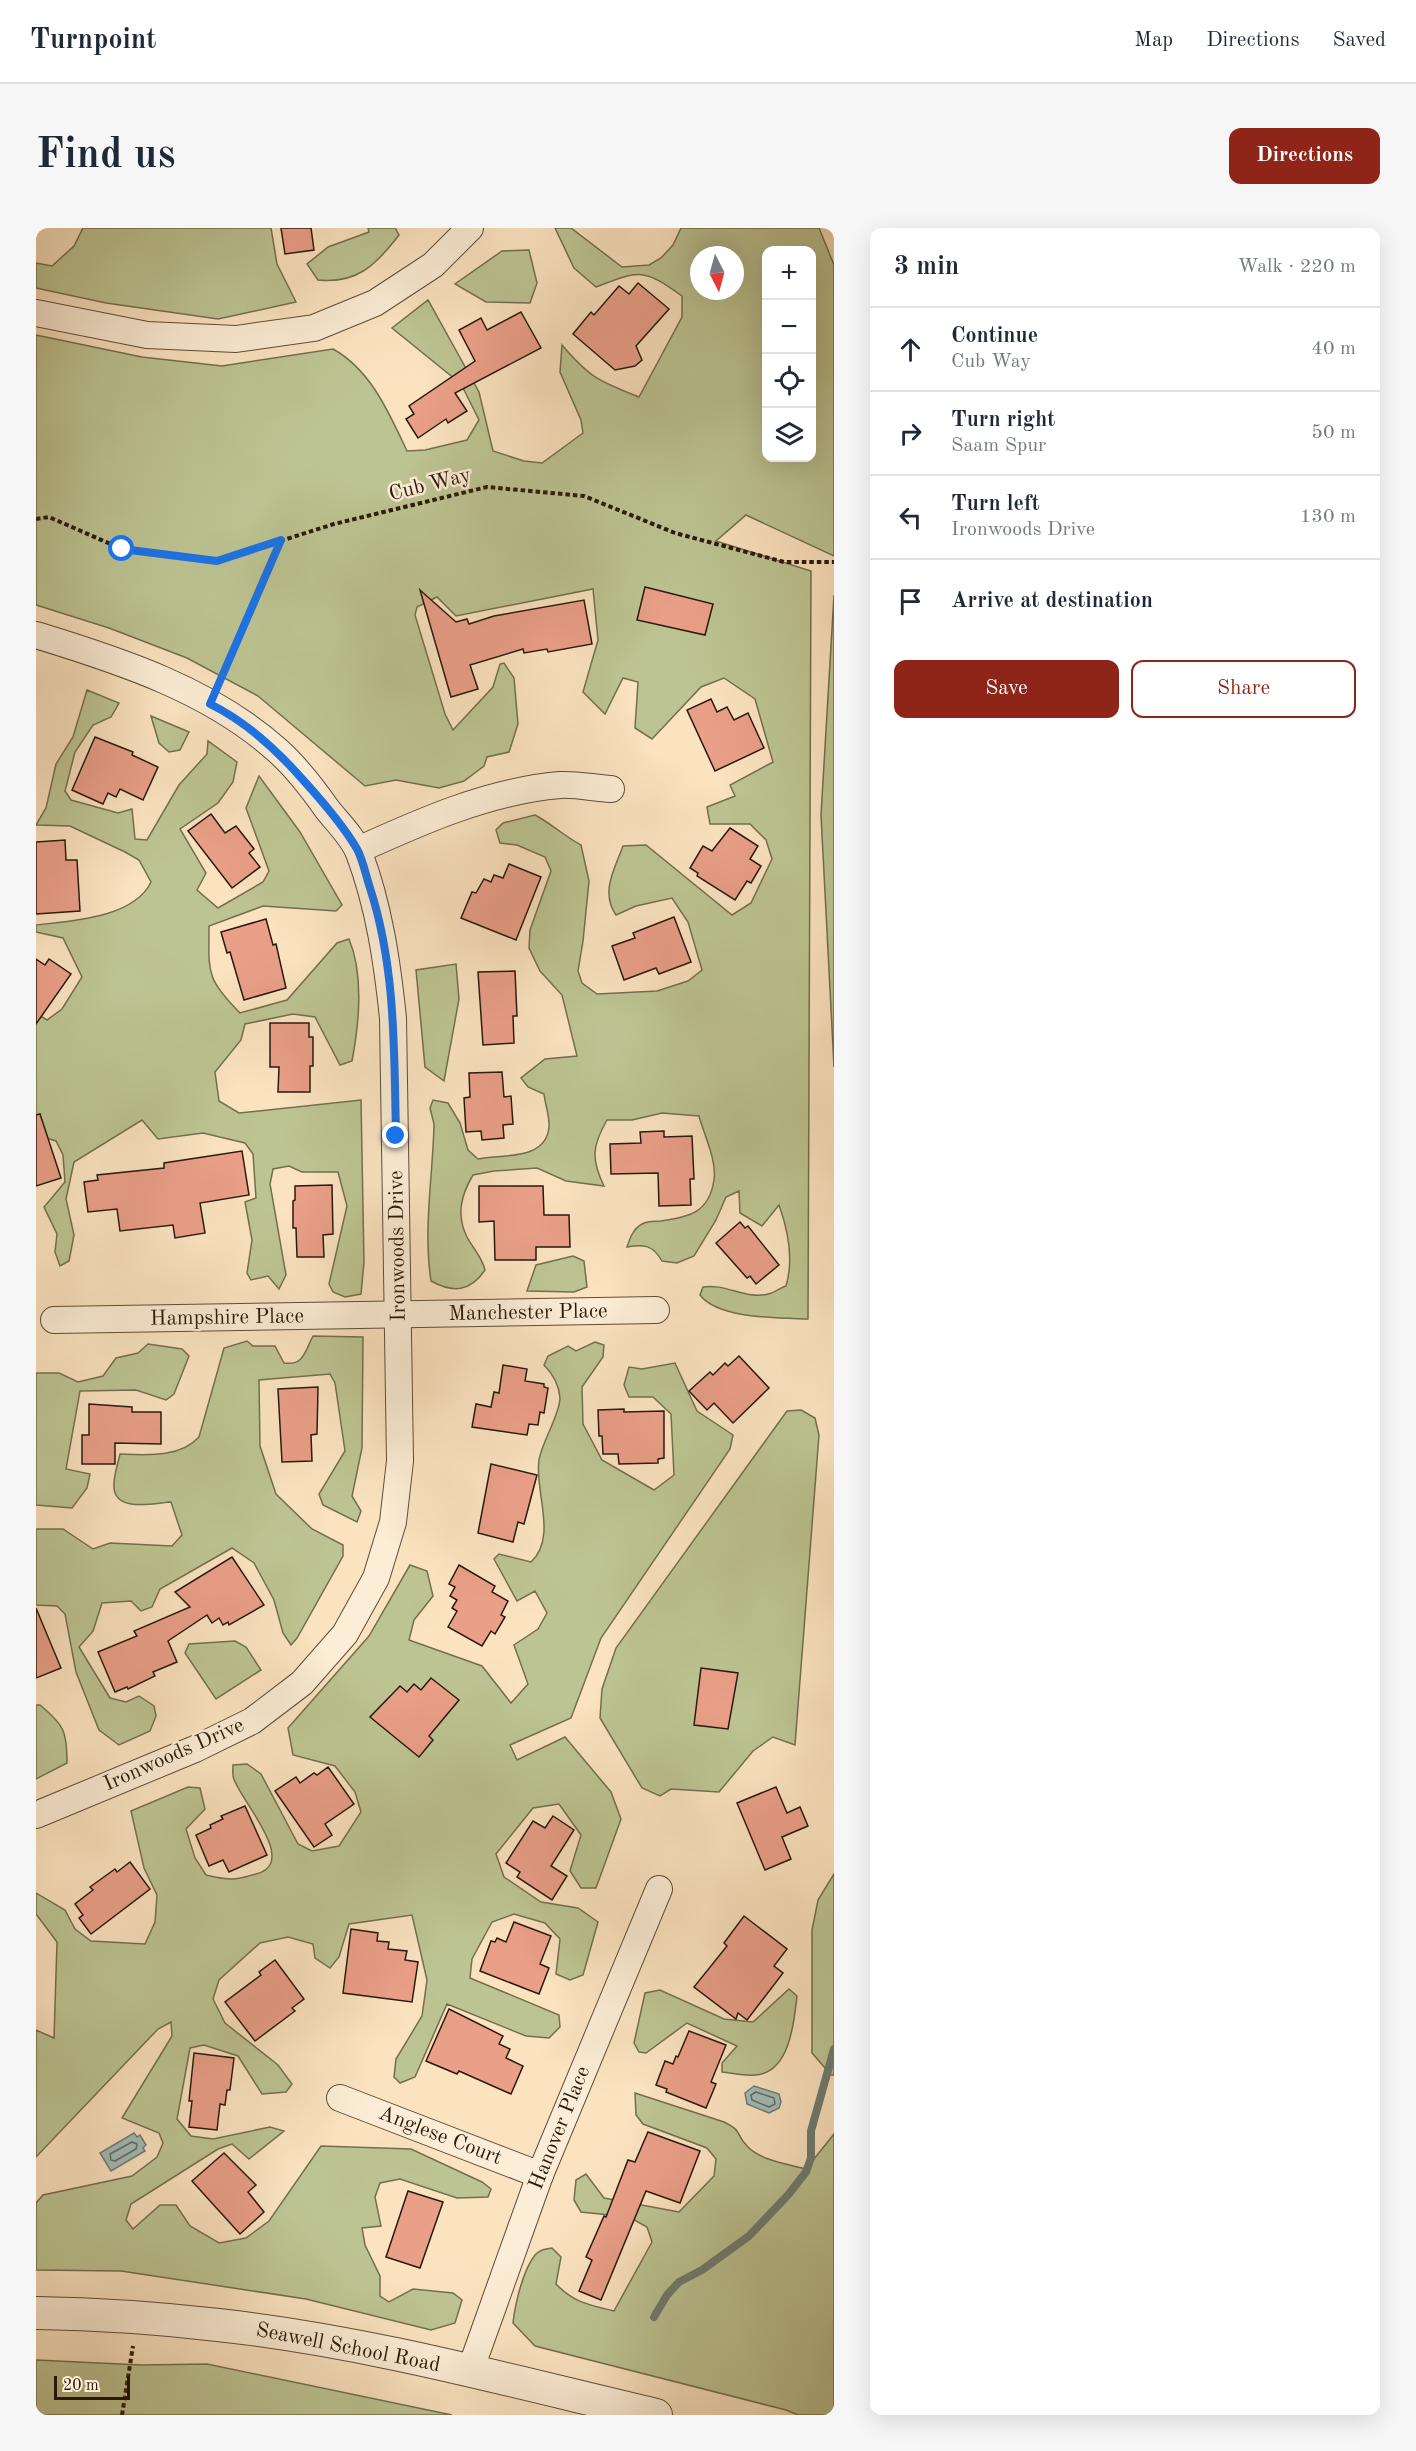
<!DOCTYPE html>
<html lang="en">
<head>
<meta charset="utf-8">
<style>
	body { margin:0; font-family:"Old Standard TT",serif; background:#f6f6f7; color:#1f2937 }
	.controls { position:absolute; right:18px; top:18px; display:grid; overflow:hidden; border-radius:12px; box-shadow:0 6px 24px #0002 }
	.controls button { width:54px; height:54px; display:grid; place-items:center; padding:0; border:0; border-bottom:2px solid #e0e1e3; background:#fff; color:#1f2937; font:30px sans-serif }
	.compass { position:absolute; left:654px; top:18px; width:54px; height:54px; border-radius:50%; background:#fff; box-shadow:0 6px 24px #0002; rotate:174deg }
	.scale { position:absolute; left:18px; bottom:15px; width:76px; box-sizing:border-box; padding-left:6px; border:3px solid #291a0a; border-top:0; font-size:16px; line-height:21px; white-space:nowrap; color:#291a0a; -webkit-text-stroke:4px #fcedd6; paint-order:stroke }
	.stop { position:absolute; width:18px; height:18px; margin:-14px; border:4px solid #1a73e8; border-radius:50%; background:#fff }
	.stop.end { background:#1a73e8; border-color:#fff; box-shadow:0 2px 6px #0008 }
	.list { margin:0; padding:0; list-style:none }
	h2 { display:flex; justify-content:space-between; align-items:center; height:78px; margin:0; padding:0 24px; font-size:26px }
	h2 small { font-size:20px; font-weight:400; color:#747a83 }
	.list li { display:grid; grid-template-columns:39px 1fr auto; gap:18px; align-items:center; box-sizing:border-box; height:84px; padding:0 24px; border-top:2px solid #e0e1e3 }
	.list b { display:block; font-size:22px; white-space:nowrap }
	.list p { margin:0; font-size:20px; white-space:nowrap; color:#747a83 }
	.list em { font-size:20px; font-style:normal; color:#747a83 }
	.actions { display:flex; gap:12px; padding:18px 24px }
	.actions a { flex:1; padding:14px 0; border:2px solid #8f2418; border-radius:12px; text-align:center; font-size:21px; color:#8f2418 }
	.actions .main { background:#8f2418; color:#fff }
	.icon { flex:none; width:33px; height:33px; fill:none; stroke:currentColor; stroke-width:2; stroke-linecap:round; stroke-linejoin:round }
	.map { position:relative; flex:none; width:798px; height:2187px; overflow:hidden; border-radius:12px }
	header { display:flex; align-items:center; gap:36px; box-sizing:border-box; height:84px; padding:0 30px; background:#fff; border-bottom:2px solid #e0e1e3 }
	header strong { font-size:28px }
	nav { display:flex; gap:33px; margin-inline-start:auto; font-size:21px }
	.intro { display:flex; align-items:center; justify-content:space-between; box-sizing:border-box; height:144px; padding:0 36px }
	h1 { margin:0; font-size:42px }
	.button { padding:15px 27px; border-radius:12px; background:#8f2418; color:#fff; font-size:21px; font-weight:700 }
	main { display:flex; gap:36px; padding:0 36px }
	aside { flex:1; background:#fff; border-radius:12px; box-shadow:0 6px 24px #0002 }
	.map>svg:first-child { display:block }
	.green { fill:#bdc493; stroke:#736f4e; stroke-width:1.5; fill-rule:evenodd }
	.water { fill:#a1bdba; stroke:#717c74; stroke-width:1.5 }
	.lines { fill:none; stroke-linecap:round; stroke-linejoin:round }
	.shore { stroke:#656c62; stroke-width:1.5 }
	.stream { stroke:#717c74; stroke-width:8 }
	.building { fill:#ea9f89; stroke:#291a0a; stroke-width:1.5 }
	.minor-casing { stroke:#5e4c38; stroke-width:28 }
	.tertiary-casing { stroke:#5e4c38; stroke-width:34 }
	.path { stroke:#291a0a; stroke-width:4; stroke-dasharray:4.5 3; stroke-linecap:butt }
	.minor { stroke:#fcedd6; stroke-width:26 }
	.tertiary { stroke:#fcedd6; stroke-width:32 }
	.route { stroke:#1a73e8; stroke-width:8 }
	.labels { text-anchor:middle; dominant-baseline:central; stroke-width:5; stroke-linejoin:round; paint-order:stroke }
	.street-label { font-size:21px; fill:#291a0a; stroke:#fcedd6 }
</style>
</head>
<body>
<header>
<strong>Turnpoint</strong>
<nav><a>Map</a><a>Directions</a><a>Saved</a></nav>
</header>
<div class="intro"><h1>Find us</h1><a class="button">Directions</a></div>
<main>
<div class="map">
<svg width="798" height="2187" viewBox="0 0 798 2187">
	<rect width="100%" height="100%" fill="#fbe3c0"/>
	<filter id="stains"><feTurbulence type="fractalNoise" baseFrequency=".00333" numOctaves="4"/><feColorMatrix values="0 0 0 0 .2 0 0 0 0 .09 0 0 0 0 .02 0 0 0 .5 -.17"/></filter>
	<radialGradient id="worn" r=".72"><stop offset=".6" stop-color="#630" stop-opacity="0"/><stop offset="1" stop-color="#630" stop-opacity=".3"/></radialGradient>
	<!-- green -->
	<g class="green">
		<polygon points="47,0 235,0 241,36 260,74 182,91 70,75 0,60 0,35 16,38 38,18"/>
		<path d="M332 0H359L363 7C340 37 321 56 282 52L271 36 292 19 333 4Z"/>
		<path d="M519 0H535L586 39 613 37 625 30 637 17 645 0H783L798 37V328L710 287 680 313 775 343 772 1091C744 1090 682 1091 664 1067L667 1059C689 1055 710 1072 732 1066 738 1065 744 1060 750 1058 758 1031 752 1002 743 977L726 998 704 985 703 963 690 969 680 992 658 1028 641 1035 626 1033C617 1017 608 1016 591 1019 594 1010 597 1001 606 996 611 993 619 993 625 993 653 989 673 985 678 952 681 932 668 907 663 888L626 885 596 892H571C556 918 555 931 568 958L530 953 501 940 458 943 437 947C425 967 420 987 431 1009 438 1022 446 1029 449 1042 434 1064 417 1065 395 1053 387 1001 397 947 398 896L394 880 397 872 412 875 424 895 432 922 442 931C466 926 510 933 513 899 514 889 509 876 508 866L492 859 485 850 509 831 541 828 526 767 504 743 493 720 494 702 515 643 509 629 481 617 464 615 460 602 467 595 499 587C516 596 528 608 545 617L553 653 547 713 542 743 546 755 561 766 621 763 652 753 666 742 652 694 636 670 600 678 580 687C564 664 579 640 587 618L610 617 696 687 715 675 736 631 730 612 714 596H674L671 579 699 568 694 557 737 534 719 471 688 450 665 459 616 511 599 500 602 454 587 450 569 486 547 464 562 412 557 361 420 388 401 369 381 379 379 387 409 486 417 502 457 459 464 436 468 435 478 450 482 496 473 524 451 529 448 538 428 553 403 560 360 552 329 558 222 468 151 430 73 400 0 377V107L106 129 186 138 297 121C335 142 353 185 371 223L389 222 431 212 443 192 425 156 356 100 392 72 443 164 457 223 488 233 506 235 547 205 545 192 524 144 526 117C554 150 563 153 603 169L646 89V68C607 40 604 42 560 59L538 40ZM730 22H776V230H730ZM663 27H699V63H663Z"/>
		<polygon points="493,22 501,55 494,75 450,74 419,56 466,23"/>
		<polygon points="798,367 798,839 785,587"/>
		<path d="M51 462 83 475 75 489 57 497 39 524 29 563 35 572 82 585 96 581 99 611 111 612 143 557 171 526 172 513 201 534 197 554 182 575 144 601 170 645 161 662 182 680 227 654 233 643 210 580 223 548 264 604 306 677 300 683 227 678 173 698C173 744 169 750 204 785L251 772 301 715 313 711C328 747 323 796 316 833L304 837 279 789 257 786 209 796 205 812 179 844 183 873 203 885 325 872 328 1034 325 1066 309 1069 297 1064 293 1056 311 978 302 944H266L253 938 237 941 234 956 250 1047 243 1061 232 1048 215 1052 211 1045 216 1012 209 974 220 970 217 926 209 915 167 905 122 911 106 892 38 934 30 971 38 1007 33 1033 24 1038 19 1024 21 1006 8 979 29 954 27 927 20 913 0 907V785L11 792 26 781 46 749 27 710 0 704V697C35 693 98 690 115 654L103 632 89 624 34 598 0 597 10 580 20 536 37 509Z"/>
		<polygon points="115,488 153,504 144,522 133,524 123,515"/>
		<polygon points="420,736 423,771 408,853 389,839 380,742"/>
		<polygon points="537,1028 548,1033 551,1059 538,1064 491,1063 500,1037"/>
		<path d="M277 1108 327 1109 326 1220 316 1268 325 1283 321 1294 287 1277 283 1266 309 1223 299 1155 294 1146 223 1152 224 1218 240 1266 276 1301 307 1317V1328L261 1410 255 1417 247 1405 238 1372 218 1335 196 1320 124 1361 116 1379 105 1383 95 1373 66 1375 57 1403 43 1419 74 1470 90 1474 103 1468 118 1478 120 1488 114 1503 83 1517 63 1502 40 1444 29 1386 21 1378 0 1377V1301H27L57 1321 74 1315 136 1318 146 1307 135 1274C119 1275 79 1285 78 1259 77 1249 82 1236 84 1226 111 1227 144 1230 163 1209L188 1120 211 1113 217 1118H239L248 1135C268 1138 269 1123 277 1108Z"/>
		<path d="M559 1114 568 1117 567 1129 546 1159 547 1196 566 1232 618 1262 638 1247 635 1186 617 1169H593L588 1157 593 1139 606 1141 639 1135 661 1183 697 1207 694 1221 565 1410 535 1490 474 1517 481 1532 529 1509 575 1564 585 1591 560 1660H545L534 1643 545 1607 523 1576 497 1580 460 1626 468 1649 505 1674 542 1680 562 1694 547 1747 534 1752 520 1746 524 1711 509 1695 478 1686 456 1694 436 1731 434 1750 523 1787 524 1799 513 1810 490 1808 411 1776 379 1849 364 1855 358 1849 360 1831 386 1788 391 1752 376 1687 313 1696 303 1729 294 1740 279 1730 277 1716 252 1709 224 1715 183 1752 177 1771 189 1795 242 1837 256 1856 250 1864 226 1866 202 1828 168 1817 154 1820 141 1891 155 1908 177 1911 234 1899 248 1903 213 1931 196 1916 182 1921 95 1976 90 1992 97 2001 124 1977H140L154 1998 183 2015 210 2010 233 1993 285 1918 375 1921 446 1954 455 1961 452 1969 421 1970 364 1951 344 1955 339 1969 345 1998 326 2000 329 2017 344 2048V2068L353 2074 377 2061 417 2065 426 2072 419 2095 395 2102 270 2071 85 2043 0 2042V1975L7 1967 96 1948 121 1929 127 1915 123 1905 86 1890 136 1808 135 1794 122 1801 0 1929V1802L18 1810 21 1714 0 1686V1665L29 1682 39 1701 55 1713 109 1716 119 1694 121 1667 108 1640 95 1583 152 1559 164 1560 169 1581 150 1601 159 1630 170 1647C193 1652 197 1653 220 1646 264 1635 204 1572 198 1551 196 1548 197 1542 197 1537L211 1536 225 1546 262 1616 276 1623 303 1618 325 1584 319 1564 299 1538 257 1527 252 1500 333 1408 374 1337 391 1343 397 1368 378 1392 373 1412 446 1438 475 1475 492 1456 478 1417 502 1401 511 1385 499 1363 481 1373 458 1331 463 1326 495 1334C522 1309 498 1262 503 1232 506 1214 524 1186 524 1170 523 1157 517 1146 508 1137L512 1128 532 1118 540 1123Z"/>
		<polygon points="112,1116 146,1121 153,1128 138,1166 130,1172 100,1162 44,1163 30,1241 54,1246 51,1260 36,1280 0,1277 0,1145 23,1145 42,1154 67,1148 80,1130 102,1125"/>
		<polygon points="765,1182 779,1190 783,1207 759,1517 737,1509 717,1523 683,1564 635,1561 624,1568 606,1560 564,1490 566,1461 580,1420 751,1183"/>
		<polygon points="199,1413 210,1419 225,1442 180,1471 149,1425 153,1416"/>
		<path d="M0 1477H4C28 1497 31 1503 31 1535L0 1551Z"/>
		<polygon points="798,1646 798,1847 795,1847 776,1825 776,1702 782,1672"/>
		<path d="M753 1761 761 1768C758 1794 754 1845 719 1847 708 1848 697 1845 686 1844V1835L701 1818 651 1795 610 1825 603 1824 598 1815 609 1765 624 1762 688 1791 717 1794Z"/>
		<path d="M599 1865 688 1894C708 1904 699 1906 711 1918 725 1933 752 1936 770 1941L798 1906V2187H762L750 2182 499 2118 477 2095C479 2076 487 2042 499 2027 503 2022 509 2021 516 2020L525 2029 520 2056C538 2075 554 2077 578 2083L616 2014 611 1999 593 1989 545 1984 538 1972 540 1952 550 1946 568 1970 643 1984 678 1948 680 1931 671 1920 607 1896 600 1887Z"/>
		<polygon points="0,2132 105,2137 171,2136 416,2187 0,2187"/>
	</g>
	<!-- water -->
	<g class="water">
		<polygon points="718,1858 743,1866 745,1874 743,1880 733,1885 711,1876 709,1865"/>
		<polygon points="98,1905 101,1909 104,1907 110,1917 107,1920 109,1923 75,1943 64,1925"/>
	</g>
	<g class="lines">
		<!-- shore -->
		<g class="shore">
			<polygon points="720,1864 738,1870 739,1876 733,1879 716,1872 715,1867"/>
			<polygon points="96,1914 101,1916 100,1921 79,1933 75,1932 74,1926"/>
		</g>
		<!-- stream -->
		<polyline class="stream" points="618,2089 631,2067 643,2054 666,2042 713,2008 752,1967 770,1944 775,1930 775,1903 798,1821"/>
	</g>
	<!-- building -->
	<g class="building">
		<polygon points="245,0 275,0 278,22 249,26"/>
		<polygon points="602,55 633,81 600,118 606,132 599,138 579,142 537,106 555,84 558,87 583,58 593,66"/>
		<polygon points="485,84 505,120 419,165 431,183 412,195 410,191 382,210 370,191 378,186 373,178 439,133 423,102 445,90 451,102"/>
		<polygon points="609,359 677,376 669,407 601,392"/>
		<polygon points="384,362 420,394 431,391 433,396 458,388 548,372 556,416 512,424 511,421 488,425 487,421 434,437 442,461 415,469"/>
		<polygon points="675,471 681,484 691,479 698,492 712,485 728,520 679,543 651,482"/>
		<polygon points="59,509 97,524 96,527 122,539 107,572 84,561 80,569 72,565 67,576 36,562"/>
		<polygon points="175,586 189,605 200,598 218,621 213,625 224,639 196,660 152,603"/>
		<polygon points="694,600 722,618 714,631 725,638 715,655 711,653 699,672 661,648 662,645 654,640 667,618 676,623"/>
		<polygon points="29,612 30,632 41,632 44,683 0,686 0,614"/>
		<polygon points="473,636 505,649 480,712 425,690 436,664 440,665 448,651 455,654 458,647 467,650"/>
		<polygon points="638,689 655,734 623,746 620,740 588,752 576,718 599,710 597,705"/>
		<polygon points="230,691 237,717 240,716 250,760 208,772 194,724 191,725 185,704"/>
		<polygon points="0,731 9,737 13,731 35,746 0,796"/>
		<polygon points="479,743 481,788 477,788 478,815 447,817 442,744"/>
		<polygon points="234,795 273,795 273,809 277,809 277,838 274,838 274,864 242,864 243,839 234,839"/>
		<polygon points="466,844 468,869 475,868 477,896 467,897 468,910 446,912 445,903 430,904 428,870 434,869 433,845"/>
		<polygon points="4,886 25,950 0,958 0,887"/>
		<polygon points="628,903 628,909 656,908 658,951 654,951 655,977 623,978 622,945 575,946 574,916 605,915 604,904"/>
		<polygon points="206,923 213,967 164,975 169,1005 139,1010 137,997 84,1003 81,981 52,984 48,954 62,952 61,947 128,940 128,935"/>
		<polygon points="296,957 297,1006 287,1007 288,1029 261,1029 260,1000 257,1000 257,973 259,972 259,958"/>
		<polygon points="443,958 507,958 508,987 533,987 534,1019 500,1019 500,1032 459,1032 458,993 443,994"/>
		<polygon points="704,994 709,1000 712,998 743,1037 720,1056 714,1048 711,1050 680,1015"/>
		<polygon points="703,1128 733,1160 697,1195 678,1175 671,1182 653,1163 674,1144 677,1147 689,1135 692,1138"/>
		<polygon points="467,1137 491,1141 489,1153 508,1156 508,1159 512,1160 508,1185 504,1184 502,1197 493,1196 491,1207 436,1199 440,1176 455,1179 458,1164 463,1165"/>
		<polygon points="282,1159 281,1206 275,1207 276,1233 246,1234 242,1161"/>
		<polygon points="53,1176 96,1179 96,1184 125,1184 125,1216 79,1215 79,1236 46,1236 46,1207 53,1207"/>
		<polygon points="588,1181 588,1184 628,1183 628,1230 622,1231 622,1235 583,1236 582,1226 567,1226 566,1208 563,1208 562,1182"/>
		<polygon points="455,1236 501,1247 488,1296 482,1294 477,1314 442,1305"/>
		<polygon points="196,1329 228,1377 193,1397 192,1394 187,1397 183,1390 176,1395 171,1387 132,1413 141,1434 117,1444 119,1448 92,1461 91,1459 79,1464 62,1424 101,1408 98,1403 154,1379 139,1364"/>
		<polygon points="423,1337 459,1358 456,1364 472,1373 465,1387 469,1389 459,1406 455,1403 446,1418 412,1399 421,1383 416,1380 421,1372 414,1368 419,1359 413,1356"/>
		<polygon points="0,1380 25,1440 0,1450"/>
		<polygon points="665,1440 702,1445 692,1501 658,1497"/>
		<polygon points="395,1450 423,1472 393,1508 397,1512 383,1529 334,1489 364,1458 371,1464 378,1456 385,1462"/>
		<polygon points="292,1539 318,1576 289,1596 296,1607 278,1619 239,1563 260,1549 264,1555 278,1545 281,1547"/>
		<polygon points="740,1559 751,1585 764,1579 772,1598 746,1609 755,1631 729,1642 701,1575"/>
		<polygon points="209,1578 231,1627 193,1644 187,1632 173,1638 160,1607 175,1600 174,1597 187,1591 185,1588"/>
		<polygon points="517,1588 538,1602 515,1638 531,1648 516,1672 481,1649 484,1644 470,1635 497,1593 509,1600"/>
		<polygon points="94,1634 114,1661 55,1706 43,1690 47,1687 39,1676 57,1662 54,1659 79,1641 81,1644"/>
		<polygon points="708,1688 751,1721 738,1738 747,1745 711,1792 702,1785 700,1791 658,1759 691,1718 688,1715"/>
		<polygon points="478,1694 515,1708 504,1736 513,1740 503,1766 444,1743 455,1713 459,1714 461,1710 470,1714"/>
		<polygon points="315,1701 342,1705 341,1713 353,1714 352,1721 371,1723 369,1732 382,1734 376,1774 307,1765"/>
		<polygon points="239,1732 268,1771 256,1780 259,1783 219,1813 189,1774 225,1747 223,1744"/>
		<polygon points="413,1781 467,1808 463,1816 474,1821 470,1830 487,1838 475,1866 423,1843 421,1846 390,1833"/>
		<polygon points="653,1803 690,1817 675,1854 680,1856 670,1880 630,1864 631,1861 620,1857 629,1833 637,1836 640,1828 642,1829"/>
		<polygon points="158,1825 198,1830 194,1862 191,1862 189,1877 184,1876 181,1902 153,1899 156,1873 153,1873"/>
		<polygon points="612,1904 664,1923 644,1975 610,1963 565,2072 543,2063 556,2032 550,2029 568,1988 570,1989 592,1932 599,1934"/>
		<polygon points="188,1925 220,1957 212,1964 228,1984 204,2006 156,1953"/>
		<polygon points="372,1963 407,1974 384,2040 350,2029"/>
	</g>
	<g class="lines">
		<!-- minor casing -->
		<g class="minor-casing">
			<g id="minor">
				<polyline points="0,85 111,107 200,111 278,100 339,75 397,37 434,0"/>
				<path d="M0 407C85 433 174 462 241 522 259 538 277 561 291 581 301 594 317 609 323 625 343 678 351 733 357 790L364 1233 357 1294 340 1350 309 1406 266 1455 216 1493 159 1521 0 1587"/>
				<path d="M322 622C386 593 453 563 524 557 540 556 558 560 575 561"/>
				<polyline points="18,1092 620,1082"/>
				<polyline points="304,1870 504,1947"/>
				<polyline points="434,2143 504,1947 623,1661"/>
			</g>
		</g>
		<!-- tertiary casing -->
		<g class="tertiary-casing">
			<path id="tertiary" d="M0 2085C61 2086 122 2090 182 2097 330 2113 475 2153 620 2187"/>
		</g>
		<!-- path -->
		<g class="path">
			<polyline points="0,291 13,289 86,321 181,333 298,296 451,259 548,268 639,305 748,334 798,334"/>
			<polyline points="184,453 245,312"/>
			<polyline points="86,2187 97,2118"/>
		</g>
		<!-- minor -->
		<use href="#minor" class="minor"/>
		<!-- tertiary -->
		<use href="#tertiary" class="tertiary"/>
	</g>
	<g class="lines">
		<!-- route -->
		<path class="route" d="M86 321 181 333 245 312 174 476C211 494 241 522 268 553 287 574 307 597 321 621 327 632 330 648 334 660 360 740 358 824 360 908"/>
	</g>
	<g class="labels">
		<!-- street labels -->
		<g class="street-label">
			<text transform="translate(394 257) rotate(-14)">Cub Way</text>
			<text transform="translate(362 1018) rotate(-91)">Ironwoods Drive</text>
			<text transform="translate(492 1085) rotate(-1)">Manchester Place</text>
			<text transform="translate(191 1090) rotate(-1)">Hampshire Place</text>
			<text transform="translate(138 1527) rotate(-24)">Ironwoods Drive</text>
			<text transform="translate(524 1900) rotate(-68)">Hanover Place</text>
			<text transform="translate(404 1908) rotate(21)">Anglese Court</text>
			<text transform="translate(312 2120) rotate(11)">Seawell School Road</text>
		</g>
	</g>
	<rect width="100%" height="100%" filter="url(#stains)"/>
	<rect width="100%" height="100%" fill="url(#worn)"/>
</svg>
<div class="controls">
<button>+</button>
<button>−</button>
<button><svg class="icon" aria-label="locate" viewBox="0 0 24 24"><circle cx="12" cy="12" r="6"/><path d="M12 2v4M12 18v4M2 12h4M18 12h4"/></svg></button>
<button><svg class="icon" aria-label="layers" viewBox="0 0 24 24"><path d="M12 4l9 5-9 5-9-5zM3 14l9 5 9-5"/></svg></button>
</div>
<svg class="compass" viewBox="-18 -18 36 36"><path d="M0-13l5 13h-10z" fill="#e53935"/><path d="M0 13l5-13h-10z" fill="#747a83"/></svg>
<div class="scale">20 m</div>
<div class="stop" style="left:86px;top:321px"></div>
<div class="stop end" style="left:360px;top:908px"></div>
</div>
<aside>
<h2>3 min<small>Walk · 220 m</small></h2>
<ul class="list">
<li><svg class="icon" aria-label="ahead" viewBox="0 0 24 24"><path d="M12 20V5M6 11l6-6 6 6"/></svg><div><b>Continue</b><p>Cub Way</p></div><em>40 m</em></li>
<li><svg class="icon" aria-label="right" viewBox="0 0 24 24"><path d="M7 20v-9h11M14 6l5 5-5 5"/></svg><div><b>Turn right</b><p>Saam Spur</p></div><em>50 m</em></li>
<li><svg class="icon" aria-label="left" viewBox="0 0 24 24"><path d="M17 20v-9H6M10 6l-5 5 5 5"/></svg><div><b>Turn left</b><p>Ironwoods Drive</p></div><em>130 m</em></li>
<li><svg class="icon" aria-label="arrive" viewBox="0 0 24 24"><path d="M6 21V4h12l-3 4 3 4H6"/></svg><div><b>Arrive at destination</b></div></li>
</ul>
<div class="actions"><a class="main">Save</a><a>Share</a></div>
</aside>
</main>
</body>
</html>
